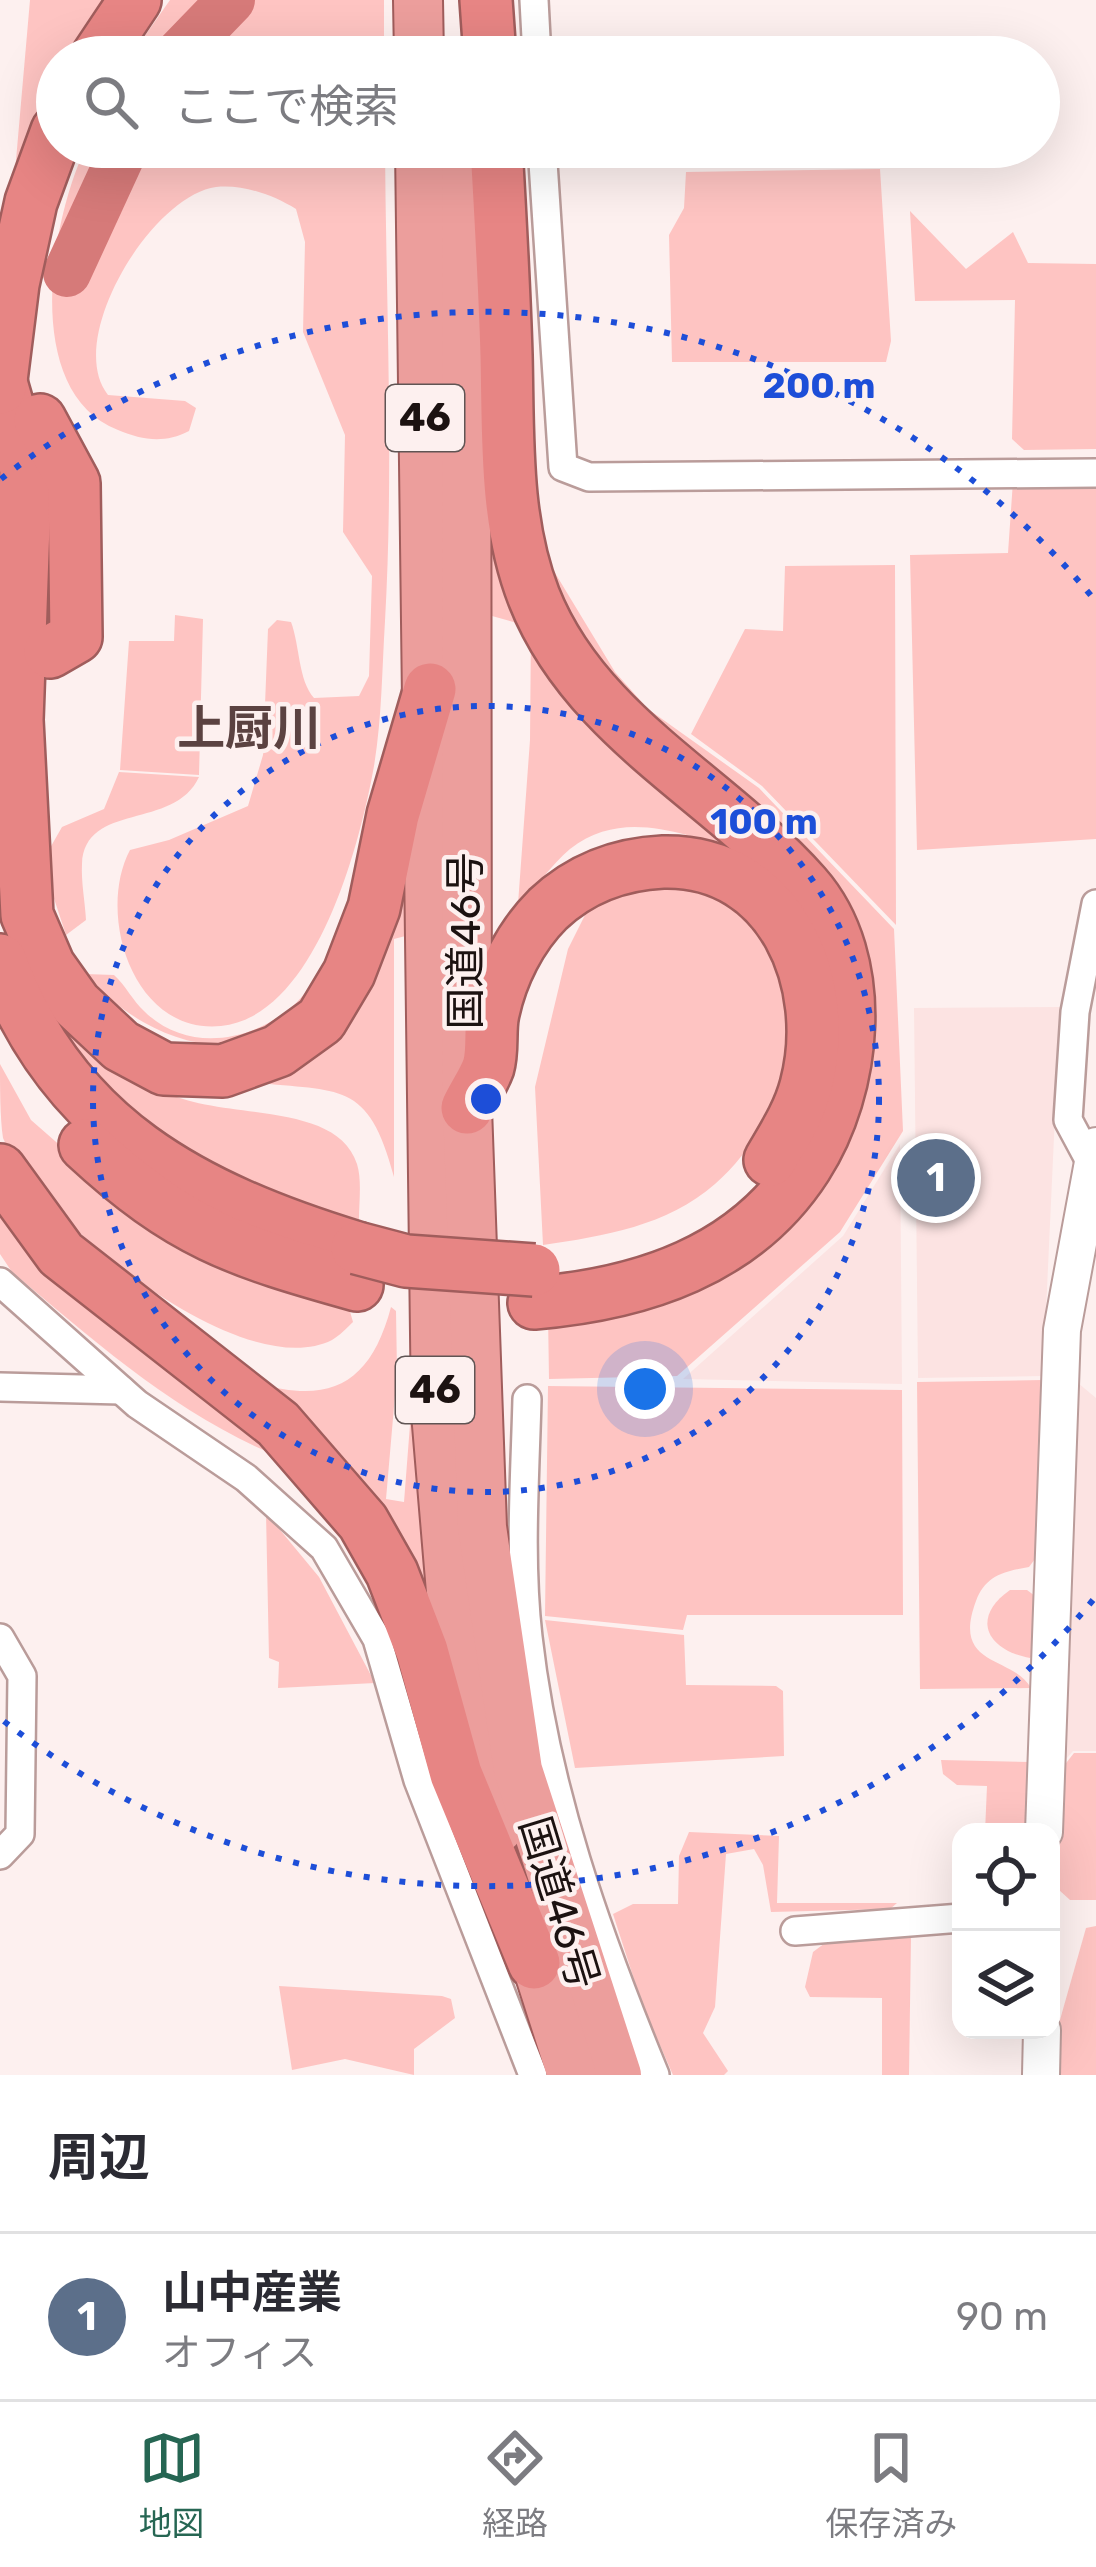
<!DOCTYPE html>
<html lang="ja">
<head>
<meta charset="utf-8">
<style>
	body { margin:0; font-family:Rubik,"Noto Sans JP",sans-serif; background:#f7f7f7; color:#2b2b33 }
	.controls { position:absolute; right:36px; bottom:36px; display:grid; overflow:hidden; border-radius:24px; box-shadow:0 12px 48px #0002 }
	.controls button { width:108px; height:108px; display:grid; place-items:center; padding:0; border:0; border-bottom:3px solid #e1e1e2; background:#fff; color:#2b2b33; font:60px sans-serif }
	.you { position:absolute; left:645px; top:1389px; width:42px; height:42px; margin:-30px; border:9px solid #fff; border-radius:50%; background:#1a73e8; box-shadow:0 0 0 18px #1a73e833 }
	.badge { display:grid; place-items:center; width:78px; height:78px; border-radius:50%; background:#266653; color:#fff; font-size:39px; font-weight:700 }
	.pin { position:absolute; translate:-50% -50%; border:6px solid #fff; box-shadow:0 3px 12px #0006 }
	.list { margin:0; padding:0; list-style:none }
	h2 { display:flex; justify-content:space-between; align-items:center; height:156px; margin:0; padding:0 48px; font-size:51px }
	h2 small { font-size:39px; font-weight:400; color:#7c7c81 }
	.list li { display:grid; grid-template-columns:78px 1fr auto; gap:36px; align-items:center; box-sizing:border-box; height:168px; padding:0 48px; border-top:3px solid #e1e1e2 }
	.list b { display:block; font-size:45px; white-space:nowrap }
	.list p { margin:0; font-size:39px; white-space:nowrap; color:#7c7c81 }
	.list em { font-size:39px; font-style:normal; color:#7c7c81 }
	.icon { flex:none; width:66px; height:66px; fill:none; stroke:currentColor; stroke-width:2; stroke-linecap:round; stroke-linejoin:round }
	.map { position:relative; flex:none; width:1096px; height:2075px; overflow:hidden }
	.search { position:absolute; background:#fff; box-shadow:0 12px 48px #0002; left:36px; right:36px; top:36px; height:132px; display:flex; align-items:center; gap:30px; box-sizing:border-box; padding:0 42px; border-radius:66px; color:#7c7c81; font-size:45px }
	.sheet { height:324px; background:#fff }
	nav { display:flex; justify-content:space-around; align-items:center; box-sizing:border-box; height:168px; border-top:3px solid #e1e1e2; background:#fff; font-size:33px; color:#7c7c81 }
	nav a { display:grid; justify-items:center; gap:6px }
	nav .on { color:#266653 }
	.map>svg:first-child { display:block }
	.built { fill:#fce3e2 }
	.green { fill:#fec4c2 }
	.lines { fill:none; stroke-linecap:round; stroke-linejoin:round }
	.river { stroke:#d67a79; stroke-width:48 }
	.minor-casing { stroke:#ba9c9a; stroke-width:32 }
	.tertiary-casing { stroke:#ba9c9a; stroke-width:40 }
	.trunk-casing { stroke:#a05d5c; stroke-width:52 }
	.motorway-casing { stroke:#a05d5c; stroke-width:56 }
	.minor { stroke:#fff; stroke-width:27 }
	.tertiary { stroke:#fff; stroke-width:36 }
	.trunk { stroke:#ec9e9c; stroke-width:48 }
	.motorway { stroke:#e78584; stroke-width:51 }
	.motorway-bridge-casing { stroke:#a05d5c; stroke-width:56; stroke-linecap:butt }
	.motorway-bridge { stroke:#e78584; stroke-width:51 }
	.ring { fill:none; stroke:#1d4ed8; stroke-width:6; stroke-dasharray:6 12 }
	.labels { text-anchor:middle; dominant-baseline:central; stroke-width:9; stroke-linejoin:round; paint-order:stroke }
	.shield { fill:#fdf0ef; stroke:#605554; stroke-width:3 }
	.shield-label { font-size:39px; font-weight:bold; fill:#1c1211 }
	.street-label { font-size:42px; fill:#1c1211; stroke:#fdf0ef }
	.quarter-label { font-size:48px; font-weight:bold; fill:#5b4241; stroke:#fdf0ef }
	.centre { fill:#1d4ed8; stroke:#fdf0ef; stroke-width:6 }
	.ring-label { font-size:36px; text-anchor:middle; font-weight:bold; fill:#1d4ed8; stroke:#fdf0ef; stroke-width:9; stroke-linejoin:round; paint-order:stroke }
</style>
</head>
<body>
<div class="map">
<svg width="1096" height="2075" viewBox="0 0 1096 2075">
	<rect width="100%" height="100%" fill="#fdf0ef"/>
	<!-- built -->
	<g class="built">
		<polygon points="1060,1007 1043,1376 918,1378 914,1008"/>
		<polygon points="900,1144 902,1384 683,1379 843,1236"/>
		<polygon points="1078,1383 1096,1398 1096,1751 1073,1751 1059,1767"/>
	</g>
	<!-- green -->
	<g class="green">
		<polygon points="30,0 103,0 68,57 57,57 57,83 14,183"/>
		<polygon points="170,0 384,0 384,57 130,57"/>
		<path d="M86 147H385C386 305 394 463 385 621 382 669 382 718 374 766 360 844 316 1016 221 1026 133 1035 96 914 130 850L169 840 248 806 263 755 268 629 277 620 291 622C300 646 298 680 314 698L359 696 369 676 372 576 343 532 345 435 303 332 305 242 296 209C273 195 243 184 216 187 151 196 64 340 108 395L185 401 196 408 189 431C164 444 142 440 118 430 21 392 50 222 86 147Z"/>
		<polygon points="880,169 891,341 886,362 672,362 669,235 684,208 686,172"/>
		<polygon points="910,211 966,269 1013,232 1028,263 1096,264 1096,449 1024,450 1012,439 1015,300 915,301"/>
		<polygon points="1096,480 1096,839 917,850 910,555 1008,553 1013,481"/>
		<path d="M490 497 519 599 741 849C681 836 625 807 570 849 551 865 537 887 518 904L530 740 531 627 492 616Z"/>
		<polygon points="549,563 615,672 648,709 759,788 894,929 903,1131 840,1232 677,1376 549,1379 548,1314 715,1274 869,1031 578,638"/>
		<polygon points="895,565 896,925 762,786 691,734 745,629 783,631 785,566"/>
		<polygon points="175,615 203,619 199,775 120,770 129,641 174,641"/>
		<path d="M119 772 199 777C174 831 85 801 82 864 81 882 85 902 86 920L66 935 42 862 62 827 104 809Z"/>
		<path d="M410 813 413 934 394 939V1177C368 1078 339 1093 251 1082L312 1048Z"/>
		<path d="M674 883C698 889 723 894 742 910 830 981 789 1120 715 1184 667 1226 604 1236 543 1245L535 1087 568 949 587 911 622 886Z"/>
		<path d="M362 901C343 935 326 977 302 1006 239 1081 136 1034 85 974L114 975C126 986 133 1001 144 1011 187 1054 255 1042 296 1003 322 978 341 933 362 901Z"/>
		<path d="M43 988C77 1018 122 1069 161 1090 219 1122 336 1099 357 1164 362 1180 359 1202 359 1219L312 1215 192 1166 72 1062Z"/>
		<path d="M0 1064 31 1120 135 1211 349 1308 353 1322C347 1328 339 1336 332 1340 240 1386 37 1217 3 1138 0 1118 0 1085 0 1064Z"/>
		<path d="M0 1203 284 1459C178 1416 98 1344 12 1272L0 1254Z"/>
		<path d="M391 1307 396 1311 397 1372 386 1499 404 1502 412 1399 418 1397 428 1598 257 1383C331 1405 371 1383 391 1307Z"/>
		<path d="M1043 1380 1041 1551 1029 1567C1004 1571 985 1576 976 1601 951 1668 1012 1655 1031 1688L920 1689 917 1382Z"/>
		<polygon points="548,1386 902,1390 903,1615 687,1615 683,1630 545,1616"/>
		<polygon points="266,1513 319,1577 375,1683 278,1688 279,1662 269,1658"/>
		<path d="M1010 1590H1027L1039 1599 1035 1652 1030 1658C987 1650 970 1618 1010 1590Z"/>
		<polygon points="545,1620 684,1635 686,1685 776,1686 783,1691 784,1756 575,1768"/>
		<polygon points="1074,1753 1096,1753 1096,1900 1070,1900 1058,1889 1059,1772"/>
		<polygon points="941,1760 1030,1762 1028,1832 985,1832 987,1786 957,1785 943,1774"/>
		<polygon points="689,1832 779,1836 777,1903 897,1903 890,1909 771,1912 763,1865 754,1849 726,1854 715,2007 703,2033 728,2071 724,2075 673,2075 642,2004 613,1914 633,1904 678,1904 679,1856"/>
		<polygon points="1096,1926 1096,2075 1055,2075 1054,2041 1086,1928"/>
		<polygon points="904,1932 911,1937 909,2075 882,2075 882,1998 810,1997 805,1987 813,1952 829,1940"/>
		<polygon points="279,1986 442,1996 451,1999 455,2018 414,2049 414,2075 345,2059 292,2070"/>
	</g>
	<g class="lines">
		<!-- river -->
		<g class="river">
			<polyline points="176,57 231,0"/>
			<polyline points="67,273 125,147"/>
		</g>
		<!-- minor casing -->
		<g class="minor-casing">
			<g id="minor">
				<polyline points="534,0 537,57"/>
				<polyline points="542,147 563,467 589,477 1096,473"/>
				<polyline points="1090,1161 1068,1120 1075,1012 1096,904"/>
				<polyline points="0,1282 137,1404 246,1478 324,1548 377,1639 418,1780 533,2075"/>
				<polyline points="0,1387 121,1390"/>
				<path d="M527 1399C525 1477 519 1559 528 1637 545 1789 597 1934 655 2075"/>
				<polyline points="0,1638 22,1676 20,1834 0,1855"/>
				<polyline points="795,1931 961,1918"/>
			</g>
		</g>
		<!-- tertiary casing -->
		<g class="tertiary-casing">
			<g id="tertiary">
				<polyline points="1044,1832 1062,1330 1096,1146"/>
				<polyline points="1041,2075 1042,2030"/>
			</g>
		</g>
		<!-- trunk casing -->
		<g class="trunk-casing">
			<g id="trunk">
				<polyline points="418,0 419,57"/>
				<polyline points="420,147 436,1413 455,1639 498,1829"/>
				<polyline points="466,147 467,1108 482,1527 518,1770 617,2075"/>
				<polyline points="524,1925 572,2075"/>
			</g>
		</g>
		<!-- motorway casing -->
		<g class="motorway-casing">
			<g id="motorway">
				<polyline points="486,0 490,57"/>
				<polyline points="97,57 135,0"/>
				<path d="M496 147C500 216 504 286 506 355 508 435 504 521 534 597 585 726 717 787 805 886 870 960 856 1089 806 1166 745 1261 641 1294 534 1303"/>
				<polyline points="0,379 26,469 17,720 27,915 49,966 76,1004 121,1046 164,1069 223,1071 278,1051 321,1020 349,973 374,908 393,815 430,689"/>
				<polyline points="0,388 13,284 31,202 57,131"/>
				<polyline points="40,420 74,483 76,637 50,652"/>
				<path d="M0 960C62 1130 194 1198 357 1248"/>
				<path d="M467 1108C473 1095 483 1081 488 1067 493 1050 489 1030 493 1013 501 975 520 937 548 909 581 878 619 864 663 862 782 859 833 985 806 1086 799 1113 784 1136 770 1160"/>
				<path d="M85 1145C180 1233 235 1251 357 1285"/>
				<polyline points="0,1170 61,1254 278,1424 363,1522 392,1573 422,1651 456,1774 534,1963"/>
			</g>
		</g>
		<!-- minor -->
		<use href="#minor" class="minor"/>
		<!-- tertiary -->
		<use href="#tertiary" class="tertiary"/>
		<!-- trunk -->
		<use href="#trunk" class="trunk"/>
		<!-- motorway -->
		<use href="#motorway" class="motorway"/>
		<!-- motorway-bridge casing -->
		<g class="motorway-bridge-casing">
			<polyline id="motorway-bridge" points="357,1248 406,1261 534,1270"/>
		</g>
		<!-- motorway-bridge -->
		<use href="#motorway-bridge" class="motorway-bridge"/>
	</g>
	<!-- distance rings -->
	<g class="ring">
		<circle cx="486" cy="1099" r="393"/>
		<path d="M1093 1600A787 787 0 0 1 1 1719M1 479A787 787 0 0 1 1093 598"/>
	</g>
	<g class="labels">
		<!-- shield labels -->
		<g class="shield">
			<rect x="386" y="385" width="78" height="66" rx="9"/>
			<rect x="396" y="1357" width="78" height="66" rx="9"/>
		</g>
		<g class="shield-label">
			<text x="425" y="418">46</text>
			<text x="435" y="1390">46</text>
		</g>
		<!-- street labels -->
		<g class="street-label">
			<text transform="translate(466 941) rotate(-90)">国道46号</text>
			<text transform="translate(559 1903) rotate(73)">国道46号</text>
		</g>
		<!-- quarter labels -->
		<g class="quarter-label">
			<text x="249" y="728">上厨川</text>
		</g>
	</g>
	<circle cx="486" cy="1099" r="18" class="centre"/>
	<g class="ring-label">
		<text x="819" y="398">200 m</text>
		<text x="764" y="834">100 m</text>
	</g>
</svg>
<div class="controls">
<button><svg class="icon" aria-label="locate" viewBox="0 0 24 24"><circle cx="12" cy="12" r="6"/><path d="M12 2v4M12 18v4M2 12h4M18 12h4"/></svg></button>
<button><svg class="icon" aria-label="layers" viewBox="0 0 24 24"><path d="M12 4l9 5-9 5-9-5zM3 14l9 5 9-5"/></svg></button>
</div>
<div class="you"></div>
<div class="pin badge" style="left:936px;top:1178px;background:#5c6f8a">1</div>
<div class="search"><svg class="icon" aria-label="search" viewBox="0 0 24 24"><circle cx="10" cy="10" r="6"/><path d="M15 15l6 6"/></svg>ここで検索</div>
</div>
<section class="sheet">
<h2>周辺<small></small></h2>
<ul class="list">
<li><span class="badge" style="background:#5c6f8a">1</span><div><b>山中産業</b><p>オフィス</p></div><em>90 m</em></li>
</ul>
</section>
<nav>
<a class="on"><svg class="icon" aria-label="map" viewBox="0 0 24 24"><path d="M3 6l6-2 6 2 6-2v14l-6 2-6-2-6 2zM9 4v14M15 6v14"/></svg>地図</a>
<a><svg class="icon" aria-label="directions" viewBox="0 0 24 24"><path d="M12 3l9 9-9 9-9-9zM9 14v-3h6M13 9l2 2-2 2"/></svg>経路</a>
<a><svg class="icon" aria-label="saved" viewBox="0 0 24 24"><path d="M7 4h10v16l-5-4-5 4z"/></svg>保存済み</a>
</nav>
</body>
</html>
